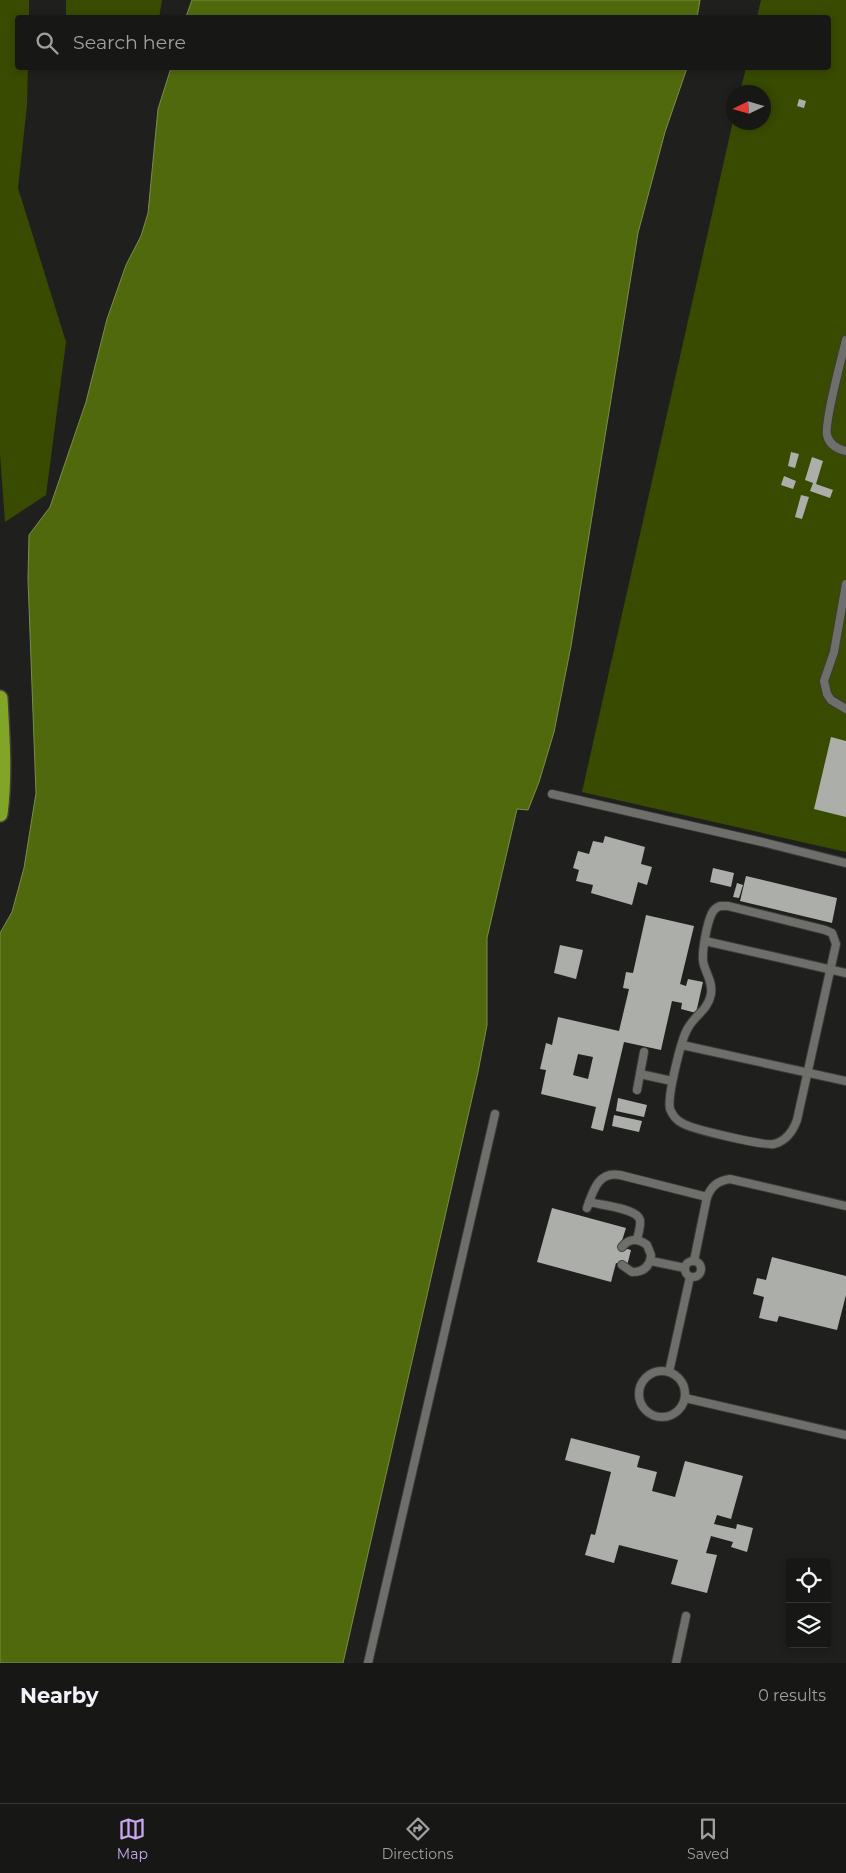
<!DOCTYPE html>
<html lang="en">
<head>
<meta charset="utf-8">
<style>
	body { margin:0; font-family:Montserrat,sans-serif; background:#242523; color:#f1f3f6 }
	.controls { position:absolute; right:15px; bottom:15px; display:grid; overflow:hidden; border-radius:5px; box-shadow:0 2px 8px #0003 }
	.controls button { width:45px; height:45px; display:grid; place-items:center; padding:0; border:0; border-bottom:1px solid #363735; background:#171816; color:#f1f3f6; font:25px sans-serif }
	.compass { position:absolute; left:726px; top:85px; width:45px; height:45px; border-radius:50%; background:#171816; box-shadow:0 2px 8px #0003; rotate:265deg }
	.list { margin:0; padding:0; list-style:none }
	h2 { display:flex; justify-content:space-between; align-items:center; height:65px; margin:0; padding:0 20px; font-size:21px }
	h2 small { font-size:16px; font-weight:400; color:#9ea0a1 }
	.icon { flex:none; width:28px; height:28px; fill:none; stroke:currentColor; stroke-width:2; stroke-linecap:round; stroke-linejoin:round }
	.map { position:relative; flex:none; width:846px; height:1663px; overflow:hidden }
	.search { position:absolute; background:#171816; box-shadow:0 2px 8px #0003; left:15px; right:15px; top:15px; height:55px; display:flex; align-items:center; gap:12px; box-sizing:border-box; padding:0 18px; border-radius:5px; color:#9ea0a1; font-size:19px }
	.sheet { height:140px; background:#171816 }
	nav { display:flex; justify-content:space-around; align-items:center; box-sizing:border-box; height:70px; border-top:1px solid #363735; background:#171816; font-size:14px; color:#9ea0a1 }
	nav a { display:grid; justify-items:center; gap:2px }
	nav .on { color:#c7a6ef }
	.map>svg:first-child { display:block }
	.green { fill:#384b00 }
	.water { fill:#50690d; stroke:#7b8d4c }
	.building { fill:#acaea9; fill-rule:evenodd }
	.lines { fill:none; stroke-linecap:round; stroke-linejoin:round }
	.lane-casing { stroke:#3c3d3b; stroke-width:10 }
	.highway-casing { stroke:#3c3d3b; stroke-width:18 }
	.lane { stroke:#6e6f6b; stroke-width:8 }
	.highway { stroke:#82a527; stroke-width:15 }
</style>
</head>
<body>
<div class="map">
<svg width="846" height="1663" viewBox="0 0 846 1663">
	<rect width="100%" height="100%" fill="#1f201d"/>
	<!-- green -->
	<g class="green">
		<polygon points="0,0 29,0 29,17 18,18 18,68 28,68 27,105 18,188 66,342 46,495 5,522 0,453"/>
		<polygon points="66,0 162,0 159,18 66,17"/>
		<polygon points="761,0 846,0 846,852 582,792 733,121 764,122 764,92 740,92 746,68 828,68 828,18 757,17"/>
	</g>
	<!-- water -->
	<g class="water">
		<polygon points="192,0 700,0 697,18 186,17"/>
		<polygon points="171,68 687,68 665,132 638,233 571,646 554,732 539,782 528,810 517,809 487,938 487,1025 478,1072 343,1663 0,1663 0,933 12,912 24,868 36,793 28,579 29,535 50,507 86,402 107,319 126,265 141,236 148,213 158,109"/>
	</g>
	<!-- building -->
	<g class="building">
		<polygon points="799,99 806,101 804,108 797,106"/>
		<polygon points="791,452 799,454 795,468 788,466"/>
		<polygon points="812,457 823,461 816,484 833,490 830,498 810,491 813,483 805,480"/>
		<polygon points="784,476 796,481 793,489 781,485"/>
		<polygon points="801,495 809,497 802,519 795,517"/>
		<polygon points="831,737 846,741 846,817 814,809"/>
		<polygon points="605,836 645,847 641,864 652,867 647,885 638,882 632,905 591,893 593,885 576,881 579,870 573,868 578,851 589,854 593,841 603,843"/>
		<polygon points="713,868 734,873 731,887 710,882"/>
		<polygon points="746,876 837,898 832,923 740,901"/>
		<polygon points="737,883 743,885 739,898 733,897"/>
		<path d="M646 915 694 926 680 984 686 986 688 979 703 982 696 1013 681 1009 682 1003 672 1001 661 1050 624 1042 603 1131 591 1128 596 1107 541 1094 546 1070 540 1069 546 1043 552 1045 558 1017 619 1031 629 989 623 988 626 972 633 973ZM578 1054 593 1057 588 1079 573 1075Z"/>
		<polygon points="560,945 583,950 576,979 554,973"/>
		<polygon points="618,1098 647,1105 644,1117 616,1111"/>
		<polygon points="614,1115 642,1121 639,1132 612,1126"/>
		<polygon points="552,1208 626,1228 620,1247 631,1250 627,1266 616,1263 611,1282 537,1262"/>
		<polygon points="772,1257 846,1276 846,1295 837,1330 779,1316 777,1322 759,1318 764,1297 753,1294 757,1278 766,1280"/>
		<polygon points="571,1438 640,1456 637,1467 657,1472 652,1491 675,1497 685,1461 743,1476 731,1519 717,1515 714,1524 736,1529 737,1524 753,1528 747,1552 731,1547 733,1542 711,1536 706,1553 717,1555 707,1593 671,1584 678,1560 619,1545 614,1563 585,1555 591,1534 595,1535 611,1472 565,1460"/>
	</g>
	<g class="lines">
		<!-- lane casing -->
		<g class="lane-casing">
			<g id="lane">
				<path d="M846 340C842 357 824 422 827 435 829 444 837 449 846 451"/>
				<polyline points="846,584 834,652 824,681 827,694 831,700 846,709"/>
				<polyline points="552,794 762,842 846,863"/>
				<path d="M720 906H728L825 930 832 933 836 944 797 1120C793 1131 786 1141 774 1144 764 1146 691 1129 682 1123 676 1120 672 1114 670 1109 667 1097 681 1039 688 1028 695 1015 708 1010 711 994 713 981 705 973 703 961 702 950 707 923 712 913 714 909 717 907 720 906Z"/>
				<polyline points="705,941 846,973"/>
				<polyline points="682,1045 846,1081"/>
				<polyline points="640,1074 672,1081"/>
				<polyline points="637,1090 644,1052"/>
				<path d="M589 1202C600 1205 637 1208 640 1220 641 1226 638 1234 637 1240"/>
				<path d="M587 1208C593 1191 598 1171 620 1175L707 1197"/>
				<path d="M622 1247C629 1238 638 1238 647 1245L651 1255C650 1267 643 1272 632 1272L622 1265"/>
				<circle cx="693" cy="1269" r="8"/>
				<polyline points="651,1261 685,1268"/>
				<path d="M694 1261 707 1197C712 1185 718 1181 730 1179L846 1206"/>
				<circle cx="662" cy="1394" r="23"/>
				<polyline points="669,1372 690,1277"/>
				<polyline points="685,1398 846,1435"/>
				<polyline points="368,1663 495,1114"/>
				<polyline points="676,1663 686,1616"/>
			</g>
		</g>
		<!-- highway casing -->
		<g class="highway-casing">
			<path id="highway" d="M0 698C2 736 5 776 0 814"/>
		</g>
		<!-- lane -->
		<use href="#lane" class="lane"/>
		<!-- highway -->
		<use href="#highway" class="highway"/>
	</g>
</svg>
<div class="controls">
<button><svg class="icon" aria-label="locate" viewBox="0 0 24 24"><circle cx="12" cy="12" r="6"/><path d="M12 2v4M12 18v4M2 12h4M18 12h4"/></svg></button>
<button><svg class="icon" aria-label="layers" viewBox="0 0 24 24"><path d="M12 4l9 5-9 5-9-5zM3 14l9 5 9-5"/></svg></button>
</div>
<svg class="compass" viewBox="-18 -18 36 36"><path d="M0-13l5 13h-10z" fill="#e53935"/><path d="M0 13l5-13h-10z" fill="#9ea0a1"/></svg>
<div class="search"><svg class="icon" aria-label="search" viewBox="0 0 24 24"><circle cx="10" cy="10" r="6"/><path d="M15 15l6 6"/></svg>Search here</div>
</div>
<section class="sheet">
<h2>Nearby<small>0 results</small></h2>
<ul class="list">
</ul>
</section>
<nav>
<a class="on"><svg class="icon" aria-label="map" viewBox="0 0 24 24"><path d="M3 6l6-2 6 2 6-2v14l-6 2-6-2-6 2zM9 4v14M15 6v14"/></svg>Map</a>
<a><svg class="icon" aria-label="directions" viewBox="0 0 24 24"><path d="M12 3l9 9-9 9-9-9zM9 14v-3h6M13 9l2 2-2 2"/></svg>Directions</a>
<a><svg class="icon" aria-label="saved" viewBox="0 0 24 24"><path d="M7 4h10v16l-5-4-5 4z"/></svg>Saved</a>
</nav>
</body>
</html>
